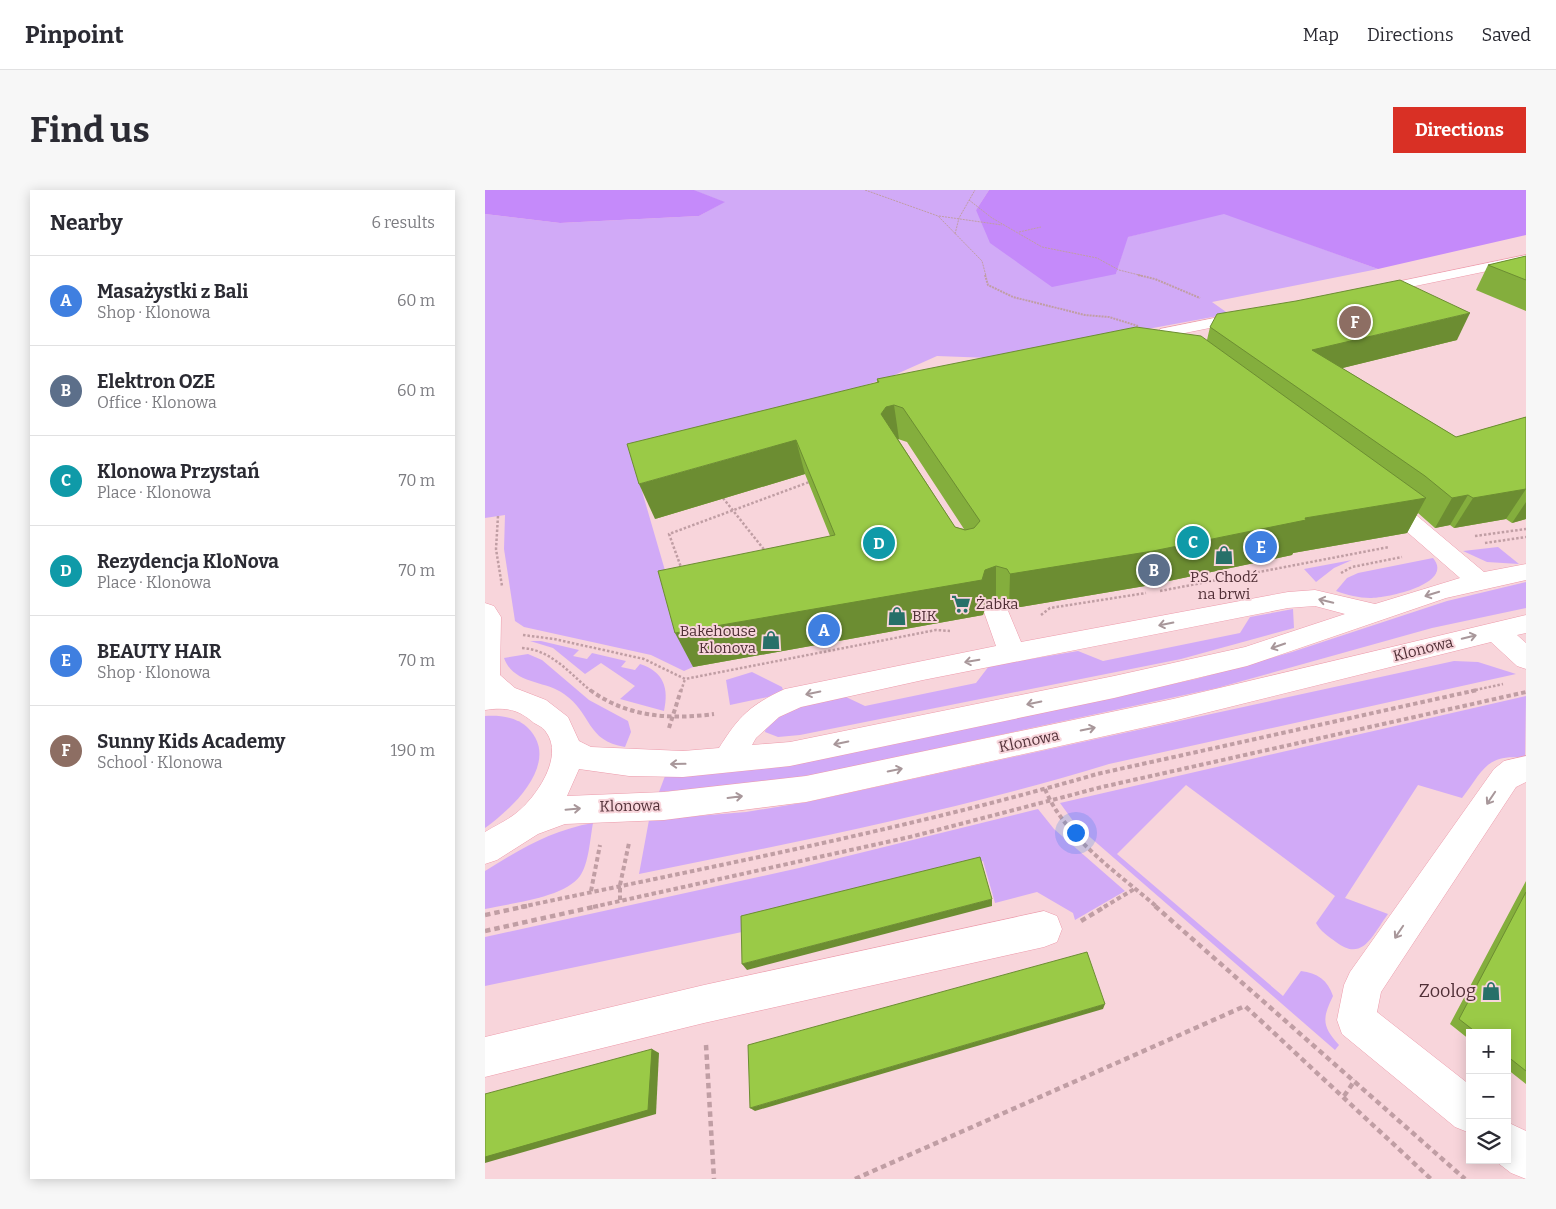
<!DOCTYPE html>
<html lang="en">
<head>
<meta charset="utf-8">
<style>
	body { margin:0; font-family:Bitter,serif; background:#f7f7f7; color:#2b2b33 }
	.controls { position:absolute; right:15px; bottom:15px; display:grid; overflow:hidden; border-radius:0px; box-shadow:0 2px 12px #0003 }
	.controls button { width:45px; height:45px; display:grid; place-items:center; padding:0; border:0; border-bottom:1px solid #e1e1e2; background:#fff; color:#2b2b33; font:25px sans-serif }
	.you { position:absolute; left:590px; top:642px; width:18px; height:18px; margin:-12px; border:4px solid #fff; border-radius:50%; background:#1a73e8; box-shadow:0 0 0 8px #1a73e833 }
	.badge { display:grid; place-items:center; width:32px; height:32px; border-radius:50%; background:#d93025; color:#fff; font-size:16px; font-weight:700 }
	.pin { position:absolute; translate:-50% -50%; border:2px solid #fff; box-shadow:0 1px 5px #0006 }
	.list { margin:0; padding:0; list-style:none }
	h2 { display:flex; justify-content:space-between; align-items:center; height:65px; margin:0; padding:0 20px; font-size:21px }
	h2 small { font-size:16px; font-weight:400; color:#7c7c81 }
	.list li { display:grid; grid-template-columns:32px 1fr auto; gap:15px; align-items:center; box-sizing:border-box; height:90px; padding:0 20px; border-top:1px solid #e1e1e2 }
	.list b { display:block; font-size:19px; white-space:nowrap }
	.list p { margin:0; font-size:16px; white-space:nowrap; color:#7c7c81 }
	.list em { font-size:16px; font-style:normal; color:#7c7c81 }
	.icon { flex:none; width:28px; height:28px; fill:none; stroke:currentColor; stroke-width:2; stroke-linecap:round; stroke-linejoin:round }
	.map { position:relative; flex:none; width:1041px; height:989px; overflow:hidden; border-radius:0px }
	header { display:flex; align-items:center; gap:30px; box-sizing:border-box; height:70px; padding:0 25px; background:#fff; border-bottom:1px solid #e1e1e2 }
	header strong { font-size:24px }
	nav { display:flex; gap:28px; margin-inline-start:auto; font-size:18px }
	.intro { display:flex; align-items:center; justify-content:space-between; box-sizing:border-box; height:120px; padding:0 30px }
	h1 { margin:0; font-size:35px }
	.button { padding:12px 22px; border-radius:0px; background:#d93025; color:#fff; font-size:18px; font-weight:700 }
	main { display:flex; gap:30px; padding:0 30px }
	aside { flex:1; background:#fff; border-radius:0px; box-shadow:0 2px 12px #0003 }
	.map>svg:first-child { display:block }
	.green { fill:#d1aaf7 }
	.forest { fill:#c58afa }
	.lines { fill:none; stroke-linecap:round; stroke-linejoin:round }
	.minor-casing { stroke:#ed9bab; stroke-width:1 }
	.path-far4 { stroke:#c09ea4; stroke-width:1; stroke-dasharray:2 1; stroke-linecap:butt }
	.path-far3 { stroke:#c09ea4; stroke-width:2; stroke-dasharray:2 1; stroke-linecap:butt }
	.path-far2 { stroke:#c09ea4; stroke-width:2.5; stroke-dasharray:2.5 2; stroke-linecap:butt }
	.path-far1 { stroke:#c09ea4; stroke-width:4; stroke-dasharray:4.5 3; stroke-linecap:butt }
	.path { stroke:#c09ea4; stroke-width:4.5; stroke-dasharray:5.5 4; stroke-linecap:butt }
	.minor { fill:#fff; fill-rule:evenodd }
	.wall { fill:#84ae3d; fill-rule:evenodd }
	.shaded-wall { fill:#6c8d32 }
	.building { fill:#9aca47; stroke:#6c8d32; fill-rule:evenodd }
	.oneway { stroke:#a8979a }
	.labels { text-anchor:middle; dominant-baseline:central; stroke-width:4; stroke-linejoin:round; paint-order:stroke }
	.poi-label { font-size:15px; fill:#502f36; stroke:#f8d5db; text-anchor:start }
	.street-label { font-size:15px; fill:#502f36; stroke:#f8d5db }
	.near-poi-label { font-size:18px; fill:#502f36; stroke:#f8d5db; text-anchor:end }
</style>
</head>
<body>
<header>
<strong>Pinpoint</strong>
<nav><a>Map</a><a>Directions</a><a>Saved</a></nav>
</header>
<div class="intro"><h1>Find us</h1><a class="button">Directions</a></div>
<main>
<aside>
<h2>Nearby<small>6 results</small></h2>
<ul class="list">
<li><span class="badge" style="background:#3f7fe0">A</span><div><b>Masażystki z Bali</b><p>Shop · Klonowa</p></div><em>60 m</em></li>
<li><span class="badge" style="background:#5c6f8a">B</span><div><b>Elektron OZE</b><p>Office · Klonowa</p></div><em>60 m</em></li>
<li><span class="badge" style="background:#0f9aa8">C</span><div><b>Klonowa Przystań</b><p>Place · Klonowa</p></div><em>70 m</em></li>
<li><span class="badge" style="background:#0f9aa8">D</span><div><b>Rezydencja KloNova</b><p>Place · Klonowa</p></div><em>70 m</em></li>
<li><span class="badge" style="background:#3f7fe0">E</span><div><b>BEAUTY HAIR</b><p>Shop · Klonowa</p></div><em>70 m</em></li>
<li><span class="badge" style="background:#8d6e63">F</span><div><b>Sunny Kids Academy</b><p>School · Klonowa</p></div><em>190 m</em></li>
</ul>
</aside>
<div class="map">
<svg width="1041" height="989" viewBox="0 0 1041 989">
	<rect width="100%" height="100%" fill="#f8d5db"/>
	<!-- green -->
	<g class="green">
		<polygon points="208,0 504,0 491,20 631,84 642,47 739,23 893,79 727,112 744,124 505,168 452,166 405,187 199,255 150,277 208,477 199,481 166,465 39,437 30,431 19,359 20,325 0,328 0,24 75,33 214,26 239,12"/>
		<polygon points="1013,357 1034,374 1002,372 978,361"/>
		<path d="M948 368C970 394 902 408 885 408 874 408 862 405 851 401L862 388 873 383Z"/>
		<polygon points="867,370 849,378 831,392 819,379"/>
		<polygon points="1041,392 1041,418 947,438 732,498 333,584 258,595 174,602 180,586 470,541 711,489 807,462 962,411"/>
		<polygon points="808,419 809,438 696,469 315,545 293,547 280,542 281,536 306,518 359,506 380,516 491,493 504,476 593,461 618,471 755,443 765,427"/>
		<path d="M45 451H56L94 460 88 466 102 469 107 463 141 471 136 477 150 480 155 474C179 482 184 498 179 521L135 509 150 496 116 473 100 484 68 458Z"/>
		<path d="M43 464 57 470 104 510 143 531 146 542 140 557C101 551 107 523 79 504 60 490 29 495 19 468Z"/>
		<path d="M969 471 993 472 1031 484 624 574C470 621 311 652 154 684L164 630 261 622 322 612Z"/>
		<polygon points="267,482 297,497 298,500 283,507 245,515 241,490"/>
		<path d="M1041 506 1040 568C1001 563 998 581 977 608L933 595 860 708 903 724C888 744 878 773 851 752 843 746 835 741 831 733L850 706 701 595 632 664 798 806 816 781C832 783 843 790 848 806 837 829 837 836 854 855L850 860 591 635 575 613Z"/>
		<path d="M0 526C15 525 32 527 43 538 77 572 27 619 0 638Z"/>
		<polygon points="553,619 569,639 640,701 590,730 588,723 552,702 510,713 498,671 258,729 257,742 0,796 0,747 314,678"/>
		<path d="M108 633C105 649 104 673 95 686 79 708 26 713 0 719V681C35 659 67 640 108 633Z"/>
	</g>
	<!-- forest -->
	<g class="forest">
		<polygon points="0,0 209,0 240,12 214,26 75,33 0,24"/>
		<polygon points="504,0 1041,0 1041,45 893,79 739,24 643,47 631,84 567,97 505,53 491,20"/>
	</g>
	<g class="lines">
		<!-- minor casing -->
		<g class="minor-casing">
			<g id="minor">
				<polygon points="1041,65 1041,73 887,105 880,101 887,97"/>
				<polygon points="764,121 769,123 772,126 769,129 690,145 711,162 713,165 711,168 699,168 673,146 675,139"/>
				<path d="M898 303 906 304 999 382 1041 374V390L961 408 762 476 629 508 305 576 198 587 144 586 94 579 82 606 179 602 321 586 688 509 1041 425V443L1032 445 1041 453V479L1032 476 1006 452 688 531 321 612 179 630 80 634 53 644 12 670 0 674V642C10 636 21 631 30 624 50 609 80 567 61 542 59 538 53 535 49 533 33 519 21 517 0 520V413L9 416 16 427 15 485 30 498 61 510 83 527 94 551 106 557 198 561 234 558C254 526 265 515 300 499L511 456 499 422 503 416 512 413 521 416 536 452 803 402 830 400 890 414 975 388 890 314 887 309 890 304ZM830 416 860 424 760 457 629 486 305 552 267 555 271 548 294 527 316 517 438 490 803 418Z"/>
				<polygon points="1041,566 1041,592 1031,597 896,802 892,822 985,895 985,943 970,937 857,844 852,830 859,795 865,782 1009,579 1019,571"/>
				<polygon points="559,721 572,726 577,739 572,752 559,757 219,833 0,887 0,847 219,795"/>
				<polygon points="1022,932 1041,941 1041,989 1026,983 1009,970 1022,970"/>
			</g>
		</g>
		<!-- path-far4 -->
		<g class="path-far4">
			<polyline points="380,0 453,26 497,71 501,86"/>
			<polyline points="484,10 507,28 557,57 612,68 634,80 658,86"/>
			<polyline points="454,26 517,35"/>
			<polyline points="534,42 556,37"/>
			<polyline points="470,44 474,28 490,0"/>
		</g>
		<!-- path-far3 -->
		<g class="path-far3">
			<polyline points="500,85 503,95 528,107 600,125 624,127 653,136"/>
			<polyline points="653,85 670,89 715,108"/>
		</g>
		<!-- path-far2 -->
		<g class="path-far2">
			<polyline points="238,308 281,362"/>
			<polyline points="13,326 11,359 17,396"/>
			<polyline points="990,346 1041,339"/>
			<polyline points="1000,353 1041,347"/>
			<polyline points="197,380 184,344 327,291"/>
			<polyline points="856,383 867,377 917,367"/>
			<polyline points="675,401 904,357"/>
			<polyline points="556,425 565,418 661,403"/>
			<polyline points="38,445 69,449 159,469 200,489 451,440 465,441"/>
			<path d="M37 458C67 460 84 483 106 501"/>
			<polyline points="196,501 200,489"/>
			<polyline points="986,501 1018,494"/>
		</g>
		<!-- path-far1 -->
		<g class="path-far1">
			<path d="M105 500C142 527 185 530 229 524"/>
			<polyline points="184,538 196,500"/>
			<path d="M560 599C580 648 633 683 672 717"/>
			<polyline points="106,701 115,655"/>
			<polyline points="135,710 135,695 144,653"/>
			<path d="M36 717C229 676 423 639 612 584L992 500"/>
			<polyline points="108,717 429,646 617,597 1041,502"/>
			<polyline points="619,717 651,698"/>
		</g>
		<!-- path -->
		<g class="path">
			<polyline points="670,716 980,989"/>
			<polyline points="0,725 42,716"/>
			<polyline points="596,731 621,716"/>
			<polyline points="0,741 113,716"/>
			<polyline points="221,855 229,989"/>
			<polyline points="859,906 870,890"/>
			<polyline points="370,989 760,816 946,989"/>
		</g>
		<!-- minor -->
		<use href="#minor" class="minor"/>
	</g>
	<!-- wall -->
	<g class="wall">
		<polygon points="1041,66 1041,121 991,100 1003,75"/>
		<path d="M725 137 972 150 857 178 971 247 1041 227V329L1027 333 1021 329 969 338 965 335 950 338 933 323 922 343 808 363 807 365 660 396 524 419 522 414 511 411 501 415 498 425 208 477 345 346 320 284 170 329 392 192V189L722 150ZM413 249 422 252 479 339 470 337Z"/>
		<polygon points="1041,691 1041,894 1022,879 1022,843 985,843 985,850 965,834"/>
	</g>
	<!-- shaded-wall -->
	<g class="shaded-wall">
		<polygon points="985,123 972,150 817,188 827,160"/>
		<polygon points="409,215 414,249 405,251 396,224 401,217"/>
		<polygon points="311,250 320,284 170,329 154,294"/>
		<polygon points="1041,299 1021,329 969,338 988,308"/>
		<polygon points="983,305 965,335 950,338 967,308"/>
		<polygon points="941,308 922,343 808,363 807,365 660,396 524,419 525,384 820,328"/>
		<polygon points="1041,312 1041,329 1027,333"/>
		<polygon points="511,376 511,411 501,415 498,425 208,477 190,443"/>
		<polygon points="507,709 507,716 262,780 257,774"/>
		<polygon points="620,814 618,819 270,921 265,918"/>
		<polygon points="167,859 174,863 171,924 0,973 0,967"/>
	</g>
	<!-- building -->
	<g class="building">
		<polygon points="1041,66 1041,90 1003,75"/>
		<polygon points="915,90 985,123 827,160 971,247 1041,227 1041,299 988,308 983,305 967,308 940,286 725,137 732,124 811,111"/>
		<path d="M651 137 716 146 941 308 820 328 821 330 668 361 525 384 522 379 511 376 500 380 497 390 190 443 173 381 350 345 311 250 154 294 142 254 394 192 392 189ZM409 215 418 218 495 331 489 338 480 340 470 337 396 224 401 217Z"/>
		<polygon points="495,667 507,709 257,774 256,726"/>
		<polygon points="1041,702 1041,881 1022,866 1022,843 992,843 974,829"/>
		<polygon points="602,762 620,814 265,918 263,855"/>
		<polygon points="167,859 163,920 0,967 0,904"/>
	</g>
	<!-- one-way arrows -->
	<defs><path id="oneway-shaft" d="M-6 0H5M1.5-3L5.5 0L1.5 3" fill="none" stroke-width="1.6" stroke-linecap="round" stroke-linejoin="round" transform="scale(1.25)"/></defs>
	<g class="oneway">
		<use href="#oneway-shaft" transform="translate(947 404) rotate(163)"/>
		<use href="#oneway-shaft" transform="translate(841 411) rotate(-166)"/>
		<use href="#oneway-shaft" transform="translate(681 434) rotate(169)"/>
		<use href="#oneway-shaft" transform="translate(984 447) rotate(-14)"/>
		<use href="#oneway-shaft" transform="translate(793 456) rotate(161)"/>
		<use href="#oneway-shaft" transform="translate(487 471) rotate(170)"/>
		<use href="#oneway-shaft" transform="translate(328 503) rotate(168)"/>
		<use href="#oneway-shaft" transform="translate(549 513) rotate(168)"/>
		<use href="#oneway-shaft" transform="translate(603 539) rotate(-12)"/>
		<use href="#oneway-shaft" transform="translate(356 553) rotate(168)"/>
		<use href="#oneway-shaft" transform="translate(193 574) rotate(179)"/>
		<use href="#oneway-shaft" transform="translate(410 580) rotate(-12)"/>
		<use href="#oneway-shaft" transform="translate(250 607) rotate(-7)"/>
		<use href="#oneway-shaft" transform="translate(1006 608) rotate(124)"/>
		<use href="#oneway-shaft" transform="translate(88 619) rotate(-5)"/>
		<use href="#oneway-shaft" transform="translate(914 742) rotate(124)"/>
	</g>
	<!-- icons -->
	<defs>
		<g id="shop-bare" transform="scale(1.5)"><path d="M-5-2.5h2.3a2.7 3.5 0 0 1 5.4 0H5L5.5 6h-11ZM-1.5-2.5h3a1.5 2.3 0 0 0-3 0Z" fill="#277069" stroke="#f8d5db" stroke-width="2.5" paint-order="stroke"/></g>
		<g id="supermarket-bare" transform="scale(1.5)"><path d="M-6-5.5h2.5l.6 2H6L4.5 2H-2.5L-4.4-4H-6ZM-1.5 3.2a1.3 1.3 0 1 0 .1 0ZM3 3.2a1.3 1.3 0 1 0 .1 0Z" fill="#277069" stroke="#f8d5db" stroke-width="2.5" paint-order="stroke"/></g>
	</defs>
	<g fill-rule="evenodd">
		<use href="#shop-bare" x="739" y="365"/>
		<use href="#supermarket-bare" x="476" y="414"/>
		<use href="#shop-bare" x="412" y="426"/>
		<use href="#shop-bare" x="286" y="450"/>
		<use href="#shop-bare" x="1006" y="801"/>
	</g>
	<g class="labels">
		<!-- poi labels -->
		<g class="poi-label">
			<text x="739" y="387" text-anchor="middle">P.S. Chodź<tspan x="739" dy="17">na brwi</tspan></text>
			<text x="491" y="414">Żabka</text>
			<text x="427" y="426">BIK</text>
			<text x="271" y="441" text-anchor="end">Bakehouse<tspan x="271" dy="17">Klonova</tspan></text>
		</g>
		<!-- street labels -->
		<g class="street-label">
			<text transform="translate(938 459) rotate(-14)">Klonowa</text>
			<text transform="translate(544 551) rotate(-12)">Klonowa</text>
			<text transform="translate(145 616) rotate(-1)">Klonowa</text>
		</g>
		<!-- near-poi labels -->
		<g class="near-poi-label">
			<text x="991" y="801">Zoolog</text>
		</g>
	</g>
</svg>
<div class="controls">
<button>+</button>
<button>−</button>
<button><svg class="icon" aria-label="layers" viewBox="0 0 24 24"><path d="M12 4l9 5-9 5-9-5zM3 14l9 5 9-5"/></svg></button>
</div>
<div class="you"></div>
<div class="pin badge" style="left:339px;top:440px;background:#3f7fe0">A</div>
<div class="pin badge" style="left:669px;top:380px;background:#5c6f8a">B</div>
<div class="pin badge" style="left:708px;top:352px;background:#0f9aa8">C</div>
<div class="pin badge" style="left:394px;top:353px;background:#0f9aa8">D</div>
<div class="pin badge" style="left:776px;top:357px;background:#3f7fe0">E</div>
<div class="pin badge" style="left:870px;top:132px;background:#8d6e63">F</div>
</div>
</main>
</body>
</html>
